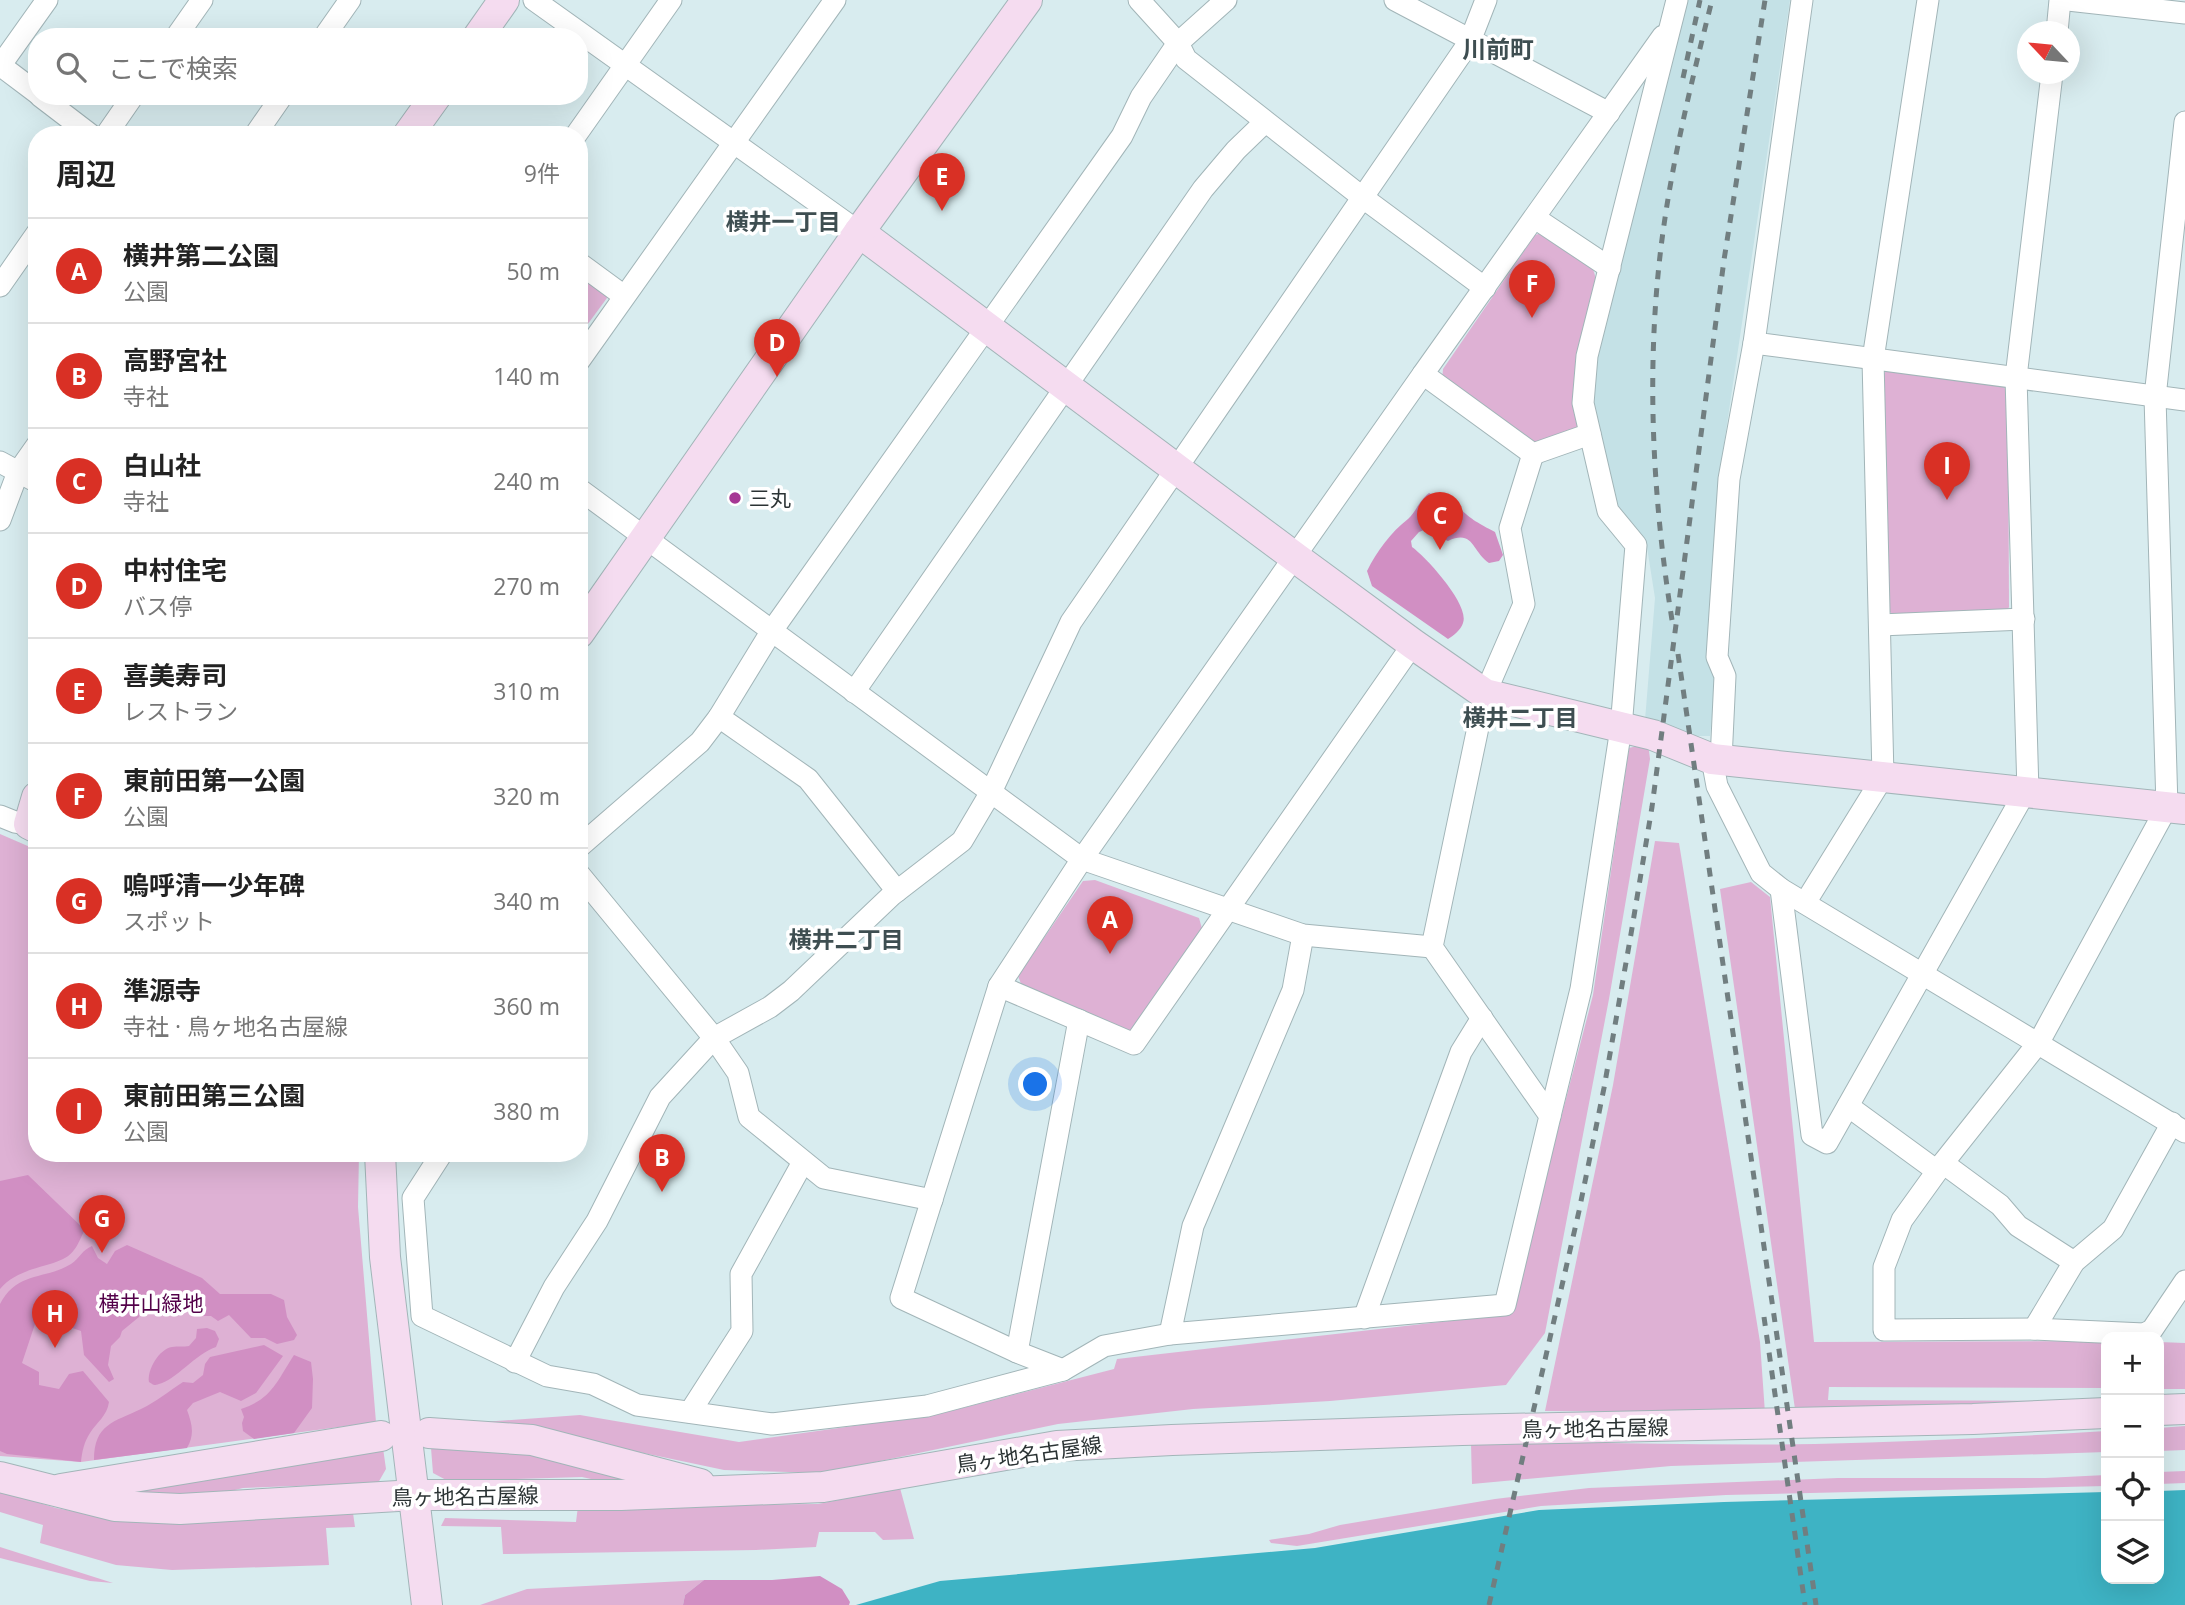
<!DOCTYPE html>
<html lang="ja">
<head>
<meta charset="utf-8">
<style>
	body { margin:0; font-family:"Open Sans","Noto Sans JP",sans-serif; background:#f2f2f2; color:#222 }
	.controls { position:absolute; right:21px; bottom:21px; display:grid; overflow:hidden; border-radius:14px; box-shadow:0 7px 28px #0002 }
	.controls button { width:63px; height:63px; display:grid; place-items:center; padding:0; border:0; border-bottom:2px solid #e0e0e0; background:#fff; color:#222; font:35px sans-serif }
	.compass { position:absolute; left:2017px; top:21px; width:63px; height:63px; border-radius:50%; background:#fff; box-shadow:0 7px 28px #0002; rotate:296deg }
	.you { position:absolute; left:1036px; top:1085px; width:24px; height:24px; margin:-18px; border:5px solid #fff; border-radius:50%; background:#1a73e8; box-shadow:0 0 0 10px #1a73e833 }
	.badge { display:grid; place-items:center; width:46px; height:46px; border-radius:50%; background:#d93025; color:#fff; font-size:23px; font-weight:700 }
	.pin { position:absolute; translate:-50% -58px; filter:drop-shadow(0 2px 4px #0008) }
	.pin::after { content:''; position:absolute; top:37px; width:24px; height:21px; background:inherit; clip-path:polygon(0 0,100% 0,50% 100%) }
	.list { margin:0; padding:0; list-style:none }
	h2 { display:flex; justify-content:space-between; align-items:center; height:91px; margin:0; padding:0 28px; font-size:30px }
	h2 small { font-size:23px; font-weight:400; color:#767676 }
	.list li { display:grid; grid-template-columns:46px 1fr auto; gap:21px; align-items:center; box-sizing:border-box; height:105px; padding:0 28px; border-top:2px solid #e0e0e0 }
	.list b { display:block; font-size:26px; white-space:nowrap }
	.list p { margin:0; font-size:23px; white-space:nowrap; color:#767676 }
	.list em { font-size:23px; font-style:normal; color:#767676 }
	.icon { flex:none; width:38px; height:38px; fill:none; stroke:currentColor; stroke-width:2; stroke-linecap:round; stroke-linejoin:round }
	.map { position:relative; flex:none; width:2185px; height:1605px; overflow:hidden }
	.search { position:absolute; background:#fff; box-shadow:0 7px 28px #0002; left:28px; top:28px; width:560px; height:77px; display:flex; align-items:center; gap:18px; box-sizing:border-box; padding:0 24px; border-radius:28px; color:#767676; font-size:26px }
	.panel { position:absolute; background:#fff; box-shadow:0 7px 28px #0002; left:28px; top:126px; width:560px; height:1036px; border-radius:28px }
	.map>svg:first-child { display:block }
	.built { fill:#c4e1e6 }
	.green { fill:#deb1d4 }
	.forest { fill:#d18fc3 }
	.water { fill:#3eb3c4 }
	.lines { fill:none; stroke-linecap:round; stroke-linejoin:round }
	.street-casing { stroke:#a2b5b8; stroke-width:23 }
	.secondary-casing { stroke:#a2b5b8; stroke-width:32 }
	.street { stroke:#fff; stroke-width:21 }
	.secondary { stroke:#f5dcf0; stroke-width:30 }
	.rail { stroke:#717e80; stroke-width:5; stroke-dasharray:9 9; stroke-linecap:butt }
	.poi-dot { fill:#a63794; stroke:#fff; stroke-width:2.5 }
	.labels { text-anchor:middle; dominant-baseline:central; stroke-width:7; stroke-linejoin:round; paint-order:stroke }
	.poi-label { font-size:21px; fill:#2b3334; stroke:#fff; text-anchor:start }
	.park-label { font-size:21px; fill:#530149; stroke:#fff }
	.street-label { font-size:21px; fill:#2b3334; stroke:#fff }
	.neighbourhood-label { font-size:23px; font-weight:bold; fill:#3e4e51; stroke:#fff }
	.quarter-label { font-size:24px; font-weight:bold; fill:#3e4e51; stroke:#fff }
</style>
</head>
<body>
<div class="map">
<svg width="2185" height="1605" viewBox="0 0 2185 1605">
	<rect width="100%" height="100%" fill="#d8ecef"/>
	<!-- built -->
	<polygon class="built" points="1687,0 1790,0 1720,471 1716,678 1710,736 1698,736 1658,731 1645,720 1655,598 1646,541 1621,517 1590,399 1593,366"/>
	<!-- green -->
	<g class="green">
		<polygon points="1545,232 1593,269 1597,282 1580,424 1575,432 1533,444 1442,380 1443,369 1535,235"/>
		<polygon points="579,271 605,290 607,298 579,336"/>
		<polygon points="1887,370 2002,385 2008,392 2009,607 2005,615 1894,616 1889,611 1883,375"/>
		<polygon points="1648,743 1650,759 1609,999 1545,1333 1506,1385 1330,1401 1193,1409 1058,1424 823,1473 724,1470 544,1432 455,1424 580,1415 739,1442 939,1414 1114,1369 1117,1359 1510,1314 1593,995 1629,748"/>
		<polygon points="0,834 37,850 37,1153 359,1153 358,1207 376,1422 81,1462 0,1456"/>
		<polygon points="1655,841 1679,843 1760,1342 1765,1413 1545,1411 1613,1085"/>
		<polygon points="1095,880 1199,918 1203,932 1134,1029 1126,1033 1023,989 1018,976 1083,881"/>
		<polygon points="1751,882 1770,897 1814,1342 2106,1341 2106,1388 1829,1387 1828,1400 2074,1401 1796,1416 1720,889"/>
		<polygon points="2159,1342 2185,1343 2185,1389 2159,1389"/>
		<polygon points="2185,1426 2185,1450 2159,1451 2159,1428"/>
		<path d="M2106 1431V1452L1671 1466 1472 1484 1471 1443C1586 1441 1701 1446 1815 1444 1912 1442 2009 1437 2106 1431Z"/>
		<polygon points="383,1448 386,1469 378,1483 243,1488 203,1498 133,1497 125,1488"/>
		<polygon points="431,1448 529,1454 654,1480 623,1486 582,1477 448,1481 433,1473"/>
		<polygon points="2185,1471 2185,1483 2159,1484 2159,1472"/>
		<polygon points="2106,1475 2106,1486 1726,1495 1541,1506 1297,1546 1271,1543 1269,1540 1309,1534 1340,1525 1495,1499 1589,1488 1838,1478 2045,1478"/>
		<polygon points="900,1488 914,1539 883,1540 875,1532 819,1532 816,1547 756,1550 503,1554 501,1527 441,1526 445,1518 576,1522 578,1506 818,1504"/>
		<polygon points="0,1491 56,1508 114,1519 353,1513 355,1527 326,1528 329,1565 172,1570 116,1565 40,1543 43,1525 0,1512"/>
		<polygon points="0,1547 113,1583 90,1581 0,1558"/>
		<polygon points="704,1580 685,1595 683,1605 480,1605 527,1589"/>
	</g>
	<!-- forest -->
	<g class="forest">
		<path d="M1429 493C1437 497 1451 500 1456 505 1472 520 1476 522 1495 532L1503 555 1499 561 1489 563C1472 552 1474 529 1448 541L1424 530 1419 532 1411 541 1412 547C1426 557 1470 605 1463 623 1461 630 1453 636 1448 639L1372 586 1367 571C1377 551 1391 532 1408 519 1416 512 1418 502 1429 493Z"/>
		<path d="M28 1175 85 1230C81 1236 79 1244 74 1250 61 1269 22 1263 0 1289V1181Z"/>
		<path d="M127 1245 202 1278 220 1294H271L284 1300 287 1317 297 1335 294 1340 277 1344 265 1338H251L229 1315 218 1321 211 1316H193L183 1304 158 1295 142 1306 139 1317 122 1331 120 1337 111 1346 108 1365 114 1379 109 1382 84 1355 81 1331 40 1317 37 1318 22 1363 39 1372V1385L59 1389 69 1374 83 1371 109 1402C107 1416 97 1422 90 1433 84 1442 82 1452 81 1462L7 1454 0 1451V1304C17 1271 45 1280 71 1264 80 1258 82 1250 92 1246L98 1258 107 1264 115 1251Z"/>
		<path d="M207 1328 215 1331 219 1339 216 1347C195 1354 176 1380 159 1384 153 1386 154 1385 149 1382 147 1370 159 1349 172 1347 178 1346 184 1347 189 1346L196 1338 197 1329Z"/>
		<path d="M264 1345 283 1356 256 1393 241 1401 220 1392 193 1403 187 1410C192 1424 195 1434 187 1448L94 1460C94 1424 114 1422 141 1409 156 1402 169 1391 183 1382L193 1383 203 1375 205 1364 210 1357Z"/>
		<path d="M294 1355 311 1362 313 1379 312 1408 294 1433 254 1439 243 1431 242 1423 244 1417 241 1409C272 1399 277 1381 294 1355Z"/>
		<polygon points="820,1576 842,1589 850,1602 849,1605 683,1605 685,1595 704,1580 772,1580"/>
	</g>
	<!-- water -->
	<polygon class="water" points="2185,1490 2185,1605 856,1605 940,1581 1315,1548 1539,1510 1724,1502 2106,1492 2106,1579 2159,1579 2159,1491"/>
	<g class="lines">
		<!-- street casing -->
		<g class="street-casing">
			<g id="street">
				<polyline points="534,0 859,232"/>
				<polyline points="1139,0 1178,43 1186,59 1362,197 1485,288"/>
				<polyline points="1395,0 1609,113"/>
				<polyline points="1802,0 1754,343 2185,400"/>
				<polyline points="2068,0 2185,13"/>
				<polyline points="2057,32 2060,0"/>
				<polyline points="176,37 202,0"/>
				<polyline points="324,37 350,0"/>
				<polyline points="0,65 37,93"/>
				<polyline points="0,66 47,0"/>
				<polyline points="40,96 91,135"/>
				<polyline points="2185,122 2155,397 2167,807 2039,1042 1943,1163 1902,1220 1884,1267 1884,1330 2034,1329 2144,1334 2152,1330 2185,1281"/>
				<polyline points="106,135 133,96"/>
				<polyline points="255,135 282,96"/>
				<polyline points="576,135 671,0"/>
				<polyline points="1535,218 1610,268"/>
				<polyline points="579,263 624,296"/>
				<polyline points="0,286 37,233"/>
				<polyline points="579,361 835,0"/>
				<polyline points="1590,434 1533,454 1423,374 1663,36"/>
				<polyline points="0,462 37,482"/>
				<polyline points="579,489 1082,859 1303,935 1432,947"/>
				<polyline points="0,520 18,472 37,445"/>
				<polyline points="1880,625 2024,619"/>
				<polyline points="854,692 1203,189 1236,150 1265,122"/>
				<polyline points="719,717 808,779 897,891"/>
				<polyline points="1712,759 1717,786 1761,873 1781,889 2185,1132"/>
				<polyline points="1721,760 1725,676 1717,657 1729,479 1754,343"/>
				<polyline points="2028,792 2016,377 2052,74"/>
				<polyline points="0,816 15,822 29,824"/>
				<polyline points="579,847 700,742 719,717 771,632 1122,136 1141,97 1178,43 1226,0"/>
				<polyline points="579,874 714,1038 738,1073 749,1117 824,1178 932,1200"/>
				<polyline points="1781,889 1812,1135 1827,1143 2025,792"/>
				<polyline points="1805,903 1883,777 1873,359 1928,0"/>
				<polyline points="1303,935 1293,990 1193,1226 1170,1334 1505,1305 1550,1116 1432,947 1485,694 1524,604 1510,528 1533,454"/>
				<polyline points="999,986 1134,1044 1413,644"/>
				<polyline points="1848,1106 1937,1171"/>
				<polyline points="1550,1116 1581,989 1621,728 1636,545 1608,511 1583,403 1587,356 1677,0"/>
				<polyline points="442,1153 413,1198 422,1316 547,1376 593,1384 637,1405 772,1424 927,1406 1063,1370 1104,1346 1170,1334"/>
				<polyline points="1943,1163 2000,1205 2018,1226 2074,1262"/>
				<polyline points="1364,1318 1461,1052 1482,1018"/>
				<polyline points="2034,1329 2074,1262 2113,1229 2172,1123"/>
				<polyline points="1017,1352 1079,1020"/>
				<polyline points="515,1362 554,1287 597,1221 660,1097 714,1038 770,1007 791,991 892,895 962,841 991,792 1071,622 1470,41 1486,0"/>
				<polyline points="1063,1370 1017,1352 901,1298 999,986 1082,859 1423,374"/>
				<polyline points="690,1412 742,1331 741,1274 803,1162"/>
			</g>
		</g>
		<!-- secondary casing -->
		<g class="secondary-casing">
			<g id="secondary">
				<polyline points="478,37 504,0"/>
				<polyline points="408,135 436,96"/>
				<polyline points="859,232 1296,558 1413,644 1485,694 1653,735 1712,759 2185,809"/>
				<polyline points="579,633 859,232 1027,0"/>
				<polyline points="37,797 29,824 37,828"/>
				<polyline points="380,1153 385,1257 427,1605"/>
				<polyline points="2159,1410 2185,1409"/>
				<polyline points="429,1433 532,1440 700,1484"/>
				<polyline points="0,1477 115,1506 180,1509 415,1495 621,1495 823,1487 1057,1446 1172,1440 1462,1430 1973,1419 2106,1413"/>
				<polyline points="61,1489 381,1436"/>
			</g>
		</g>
		<!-- street -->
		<use href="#street" class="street"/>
		<!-- secondary -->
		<use href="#secondary" class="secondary"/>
		<!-- rail -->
		<g class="rail">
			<polyline points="1683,78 1700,0"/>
			<path d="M1672 620C1651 488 1645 350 1665 218 1676 144 1694 72 1712 0"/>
			<polyline points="1678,654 1816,1605"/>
			<polyline points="1764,1317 1805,1605"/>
			<polyline points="1489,1605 1579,1211 1604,1088 1631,934 1652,807 1724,260 1765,0"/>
		</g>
	</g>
	<!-- markers -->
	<circle class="poi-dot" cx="735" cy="498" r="7"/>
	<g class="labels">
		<!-- poi labels -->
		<g class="poi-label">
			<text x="749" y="498">三丸</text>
		</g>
		<!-- park labels -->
		<g class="park-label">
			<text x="151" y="1303">横井山緑地</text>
		</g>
		<!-- street labels -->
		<g class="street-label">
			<text transform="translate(1595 1428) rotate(-1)">鳥ヶ地名古屋線</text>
			<text transform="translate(1029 1454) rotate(-8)">鳥ヶ地名古屋線</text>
			<text transform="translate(465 1496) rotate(-1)">鳥ヶ地名古屋線</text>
		</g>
		<!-- neighbourhood labels -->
		<g class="neighbourhood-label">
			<text x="783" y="221">横井一丁目</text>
			<text x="1520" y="717">横井二丁目</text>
			<text x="846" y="939">横井二丁目</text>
		</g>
		<!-- quarter labels -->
		<g class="quarter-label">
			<text x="1498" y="48">川前町</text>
		</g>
	</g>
</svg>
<div class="controls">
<button>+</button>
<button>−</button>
<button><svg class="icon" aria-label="locate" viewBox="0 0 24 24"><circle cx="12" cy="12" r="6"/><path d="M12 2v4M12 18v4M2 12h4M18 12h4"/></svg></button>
<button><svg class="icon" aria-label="layers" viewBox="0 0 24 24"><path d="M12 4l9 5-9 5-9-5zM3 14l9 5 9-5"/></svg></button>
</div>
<svg class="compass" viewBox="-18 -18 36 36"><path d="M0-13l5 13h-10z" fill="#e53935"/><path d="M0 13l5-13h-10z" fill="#767676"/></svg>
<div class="you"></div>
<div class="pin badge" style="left:1110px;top:954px">A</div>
<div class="pin badge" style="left:662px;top:1192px">B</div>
<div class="pin badge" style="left:1440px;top:550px">C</div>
<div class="pin badge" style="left:777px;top:377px">D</div>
<div class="pin badge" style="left:942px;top:211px">E</div>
<div class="pin badge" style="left:1532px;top:318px">F</div>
<div class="pin badge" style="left:102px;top:1253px">G</div>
<div class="pin badge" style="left:55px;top:1348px">H</div>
<div class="pin badge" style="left:1947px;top:500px">I</div>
<div class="search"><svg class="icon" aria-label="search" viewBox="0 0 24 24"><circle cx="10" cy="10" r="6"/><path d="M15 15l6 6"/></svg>ここで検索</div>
<section class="panel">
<h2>周辺<small>9件</small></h2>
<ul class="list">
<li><span class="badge">A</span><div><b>横井第二公園</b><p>公園</p></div><em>50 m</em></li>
<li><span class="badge">B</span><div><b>高野宮社</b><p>寺社</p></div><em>140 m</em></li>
<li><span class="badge">C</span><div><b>白山社</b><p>寺社</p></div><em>240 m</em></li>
<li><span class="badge">D</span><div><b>中村住宅</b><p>バス停</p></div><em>270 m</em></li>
<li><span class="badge">E</span><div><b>喜美寿司</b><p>レストラン</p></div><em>310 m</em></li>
<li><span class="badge">F</span><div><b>東前田第一公園</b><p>公園</p></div><em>320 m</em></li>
<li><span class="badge">G</span><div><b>嗚呼清一少年碑</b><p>スポット</p></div><em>340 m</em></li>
<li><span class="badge">H</span><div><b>準源寺</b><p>寺社 · 鳥ヶ地名古屋線</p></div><em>360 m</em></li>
<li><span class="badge">I</span><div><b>東前田第三公園</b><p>公園</p></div><em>380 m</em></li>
</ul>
</section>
</div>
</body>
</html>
